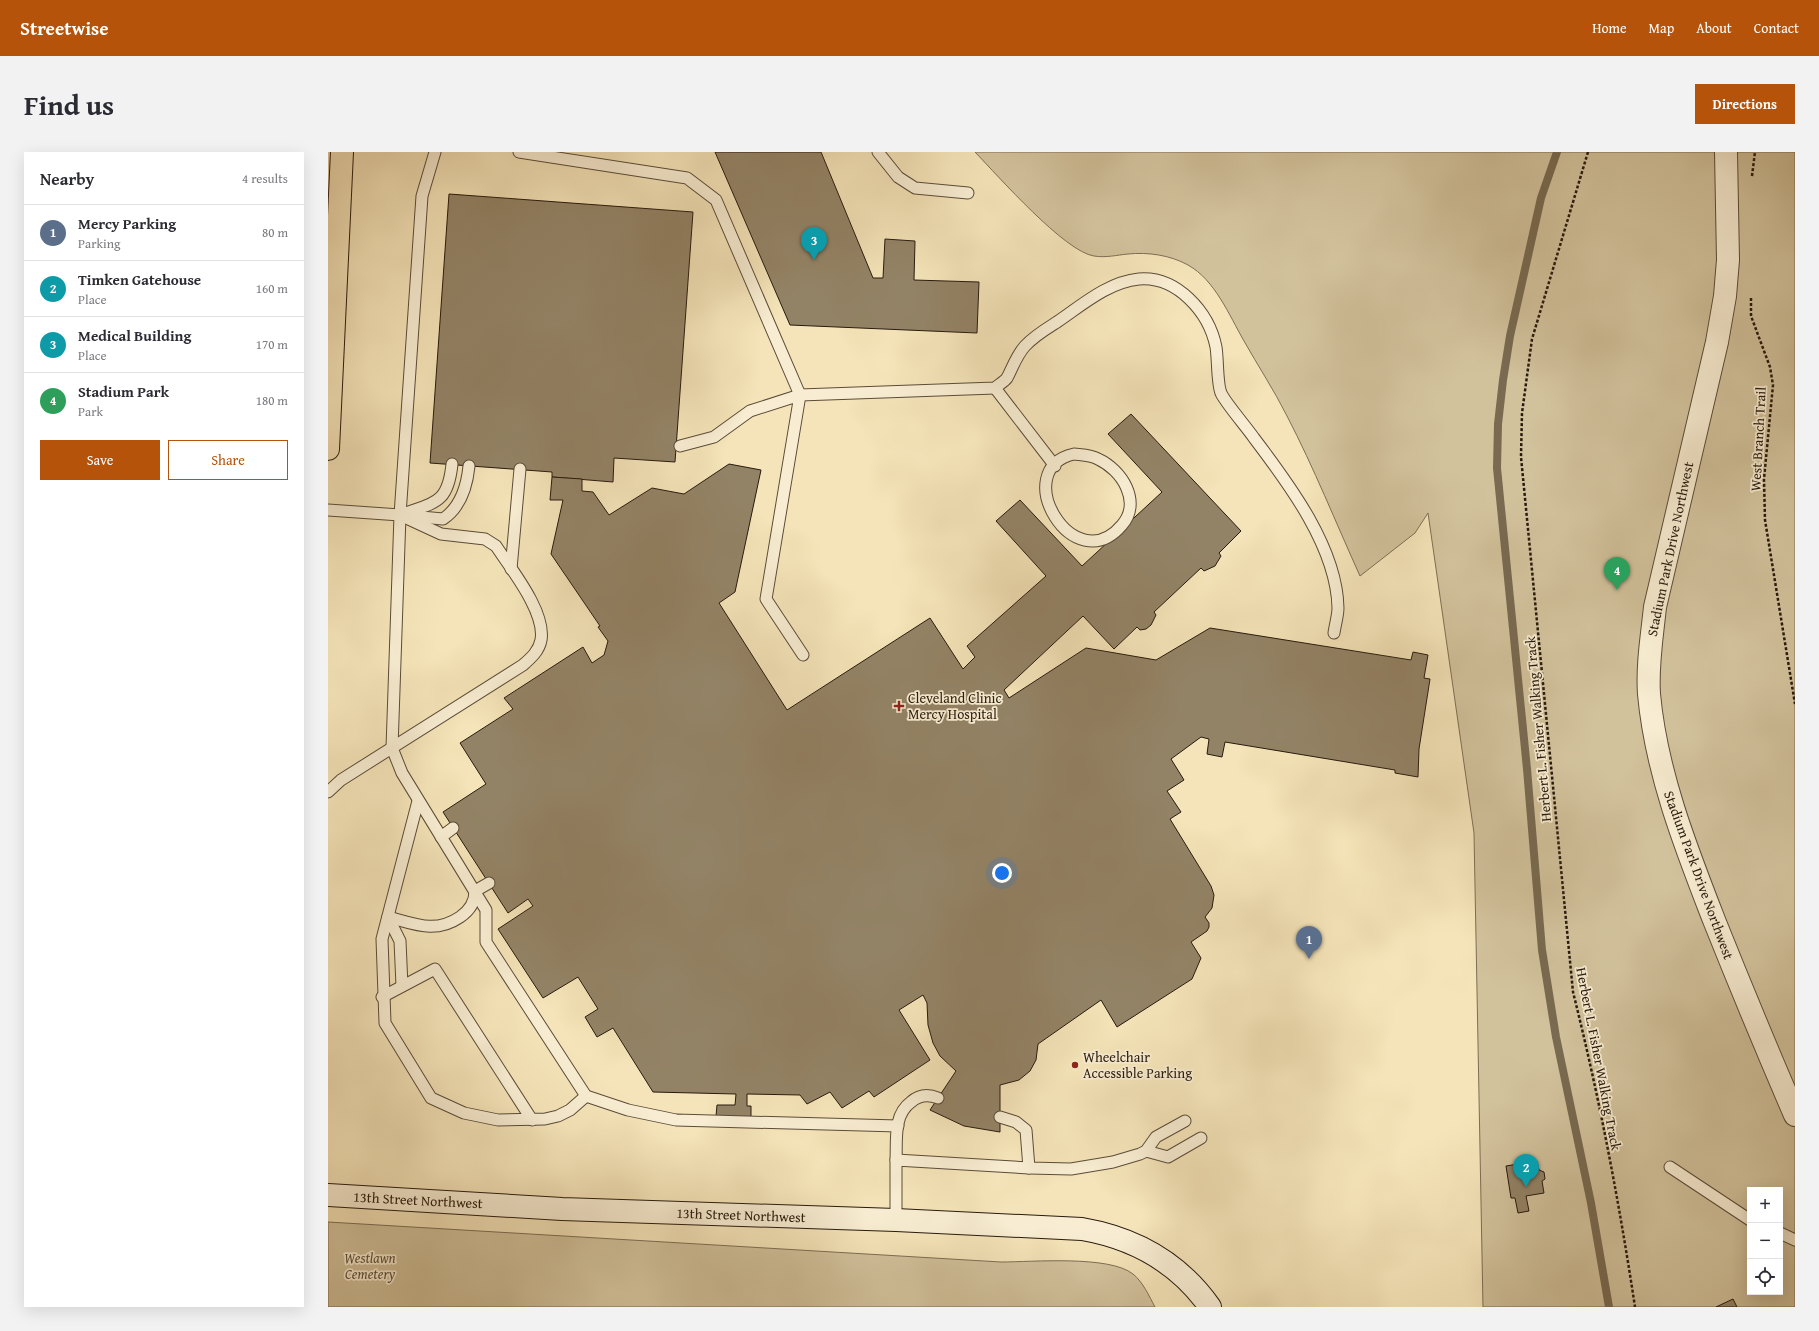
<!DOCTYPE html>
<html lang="en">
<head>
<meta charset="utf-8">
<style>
	body { margin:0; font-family:"Gentium Book Plus",serif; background:#f2f2f3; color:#2b2b33 }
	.controls { position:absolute; right:12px; bottom:12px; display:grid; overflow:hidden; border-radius:0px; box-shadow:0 4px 16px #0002 }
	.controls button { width:36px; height:36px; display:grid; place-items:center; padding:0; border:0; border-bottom:1px solid #e1e1e2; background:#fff; color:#2b2b33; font:20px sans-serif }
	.you { position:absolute; left:674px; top:721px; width:14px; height:14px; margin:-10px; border:3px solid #fff; border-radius:50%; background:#1a73e8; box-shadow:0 0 0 6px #1a73e833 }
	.badge { display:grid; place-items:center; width:26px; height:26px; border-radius:50%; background:#b45309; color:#fff; font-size:13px; font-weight:700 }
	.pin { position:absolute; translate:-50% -33px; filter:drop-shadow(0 1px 2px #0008) }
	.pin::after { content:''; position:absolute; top:21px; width:14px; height:12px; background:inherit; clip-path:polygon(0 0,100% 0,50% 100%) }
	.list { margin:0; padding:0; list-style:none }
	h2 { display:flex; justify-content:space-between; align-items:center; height:52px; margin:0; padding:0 16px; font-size:17px }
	h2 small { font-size:13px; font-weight:400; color:#7c7c81 }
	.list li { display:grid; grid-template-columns:26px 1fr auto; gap:12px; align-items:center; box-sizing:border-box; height:56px; padding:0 16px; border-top:1px solid #e1e1e2 }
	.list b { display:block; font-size:15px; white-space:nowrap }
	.list p { margin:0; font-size:13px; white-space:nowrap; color:#7c7c81 }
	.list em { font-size:13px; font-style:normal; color:#7c7c81 }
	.actions { display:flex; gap:8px; padding:12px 16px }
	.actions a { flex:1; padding:9px 0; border:1px solid #b45309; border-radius:0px; text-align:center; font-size:14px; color:#b45309 }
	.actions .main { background:#b45309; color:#fff }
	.icon { flex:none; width:22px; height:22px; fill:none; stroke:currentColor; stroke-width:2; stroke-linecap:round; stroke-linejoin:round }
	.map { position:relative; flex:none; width:1467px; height:1155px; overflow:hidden; border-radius:0px }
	header { display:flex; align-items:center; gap:24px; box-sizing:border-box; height:56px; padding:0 20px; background:#b45309; color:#fff }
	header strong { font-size:19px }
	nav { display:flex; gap:22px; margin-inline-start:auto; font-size:14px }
	.intro { display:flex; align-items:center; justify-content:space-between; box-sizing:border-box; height:96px; padding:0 24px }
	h1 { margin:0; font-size:28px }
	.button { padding:10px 18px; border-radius:0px; background:#b45309; color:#fff; font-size:14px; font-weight:700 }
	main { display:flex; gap:24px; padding:0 24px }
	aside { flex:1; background:#fff; border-radius:0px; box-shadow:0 4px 16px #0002 }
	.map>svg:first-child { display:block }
	.green { fill:#d2c29c; stroke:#7d6e54; fill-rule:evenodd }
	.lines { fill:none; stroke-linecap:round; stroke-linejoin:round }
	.stream { stroke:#796a51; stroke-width:8 }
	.building { fill:#938366; stroke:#281a0d }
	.lane-casing { stroke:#5b4c38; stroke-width:13 }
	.street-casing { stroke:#5b4c38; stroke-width:24 }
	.secondary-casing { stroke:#281a0d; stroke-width:24 }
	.highway-casing { stroke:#281a0d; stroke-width:24 }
	.path { stroke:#281a0d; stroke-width:2.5; stroke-dasharray:3 2; stroke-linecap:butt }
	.lane { stroke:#f8edd2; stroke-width:11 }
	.street { stroke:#f8edd2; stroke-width:22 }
	.secondary { stroke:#f8edd2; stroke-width:22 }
	.highway { stroke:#f5e4b9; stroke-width:22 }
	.poi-dot { fill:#8f2418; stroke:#f8edd2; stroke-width:1.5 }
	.labels { text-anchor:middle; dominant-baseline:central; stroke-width:3.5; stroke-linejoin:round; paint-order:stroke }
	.street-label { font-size:14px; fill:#281a0d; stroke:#f8edd2 }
	.poi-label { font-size:14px; fill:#281a0d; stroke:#f8edd2; text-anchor:start }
	.park-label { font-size:14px; font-style:italic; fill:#5b4c38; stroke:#f8edd2 }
</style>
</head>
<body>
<header>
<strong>Streetwise</strong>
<nav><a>Home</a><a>Map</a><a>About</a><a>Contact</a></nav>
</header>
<div class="intro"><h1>Find us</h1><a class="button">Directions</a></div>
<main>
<aside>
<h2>Nearby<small>4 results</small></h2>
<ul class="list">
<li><span class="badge" style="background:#5c6f8a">1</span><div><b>Mercy Parking</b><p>Parking</p></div><em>80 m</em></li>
<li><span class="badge" style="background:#0f9aa8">2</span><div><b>Timken Gatehouse</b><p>Place</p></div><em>160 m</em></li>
<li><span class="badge" style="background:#0f9aa8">3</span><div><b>Medical Building</b><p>Place</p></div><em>170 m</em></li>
<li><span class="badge" style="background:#2e9e5b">4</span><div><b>Stadium Park</b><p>Park</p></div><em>180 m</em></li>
</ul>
<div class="actions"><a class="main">Save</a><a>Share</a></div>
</aside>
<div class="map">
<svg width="1467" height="1155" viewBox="0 0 1467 1155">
	<rect width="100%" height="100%" fill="#f5e4b9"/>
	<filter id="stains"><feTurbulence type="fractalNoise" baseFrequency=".005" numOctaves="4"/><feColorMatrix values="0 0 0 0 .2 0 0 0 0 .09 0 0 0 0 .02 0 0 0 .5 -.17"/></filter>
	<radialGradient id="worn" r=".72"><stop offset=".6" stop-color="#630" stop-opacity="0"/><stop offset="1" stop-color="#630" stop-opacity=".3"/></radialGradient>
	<!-- green -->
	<g class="green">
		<path d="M647 0H1467V1155H1155L1146 681 1100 361 1087 381 1032 424C1008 371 986 316 959 264 946 238 930 214 916 189 901 163 887 128 860 113 842 103 820 100 800 102 789 103 778 106 766 104 737 100 670 24 647 0ZM1422 1038H1452V1140H1422Z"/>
		<path d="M0 1070 673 1110C704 1110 781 1103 805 1122 815 1130 821 1144 827 1155H0Z"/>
	</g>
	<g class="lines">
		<!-- stream -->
		<polyline class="stream" points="1229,0 1213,46 1182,184 1175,228 1170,272 1169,316 1199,617 1214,798 1228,885 1263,1051 1281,1155"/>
	</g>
	<!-- building -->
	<g class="building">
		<polygon points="387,0 493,0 545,126 555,126 557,87 587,89 586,128 651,130 649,181 462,173"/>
		<polygon points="121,42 365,60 347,310 286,306 285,330 224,325 224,320 102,311"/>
		<polygon points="803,262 913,379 891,401 893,404 887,414 876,419 873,416 826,460 828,463 823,473 818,477 812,478 809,475 786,497 755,464 676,538 681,546 758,496 828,508 882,476 1083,508 1085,500 1100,503 1096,526 1102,527 1091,597 1090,625 1067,621 1067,618 897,590 894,605 879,602 881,587 873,585 843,607 856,628 839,639 853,660 842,667 883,734 886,743 884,756 877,765 881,771 881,775 879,779 863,790 873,806 864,827 789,875 773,848 710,892 708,908 702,919 691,928 672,933 672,980 636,974 602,958 628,919 612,904 605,891 600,873 599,851 595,843 571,858 602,908 546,945 541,939 514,956 502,940 479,952 472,943 419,942 419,954 423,954 423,965 388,964 389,953 407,953 408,942 325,940 285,876 269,885 257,865 270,857 250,825 215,846 170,777 205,754 200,747 180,761 115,660 158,632 132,591 185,557 176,546 255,495 264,511 276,503 280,489 270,475 272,474 223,402 235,348 222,348 224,325 254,327 254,339 265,340 281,363 324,336 356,342 401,312 433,318 407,440 391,451 459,558 602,466 635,517 647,505 639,494 718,424 668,369 692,348 754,414 834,340 780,282"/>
		<polygon points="1209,1009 1211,1018 1216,1020 1217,1027 1214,1029 1216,1041 1198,1044 1201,1059 1190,1061 1187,1046 1183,1046 1178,1014"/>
		<polygon points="1405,1147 1409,1155 1388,1155"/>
	</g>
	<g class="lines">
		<!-- lane casing -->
		<g class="lane-casing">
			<g id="lane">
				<polyline points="107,0 94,44 72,363 64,596 74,621 158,758 158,790 258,944 300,958 348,968 570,974"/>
				<path d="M191 0 359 26 388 48 472 243 667 236C670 233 676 230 679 226 685 215 688 204 697 194 706 184 718 177 729 170 754 153 780 130 811 127 849 124 881 160 888 195 890 207 889 232 893 241 896 249 920 277 926 286 961 332 1009 396 1010 456 1010 464 1007 473 1006 481"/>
				<polyline points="550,0 570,25 587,36 640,41"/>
				<polyline points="667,236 727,314"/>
				<polyline points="352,294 386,285 422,259 472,243 438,447 475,503"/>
				<path d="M746 302C754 303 763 303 770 307 794 318 814 350 794 373 746 430 679 317 746 302Z"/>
				<path d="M0 358 72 363 113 382 157 387 168 394C183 417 218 460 213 488 211 499 203 506 195 513L13 628 0 640"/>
				<path d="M75 362C108 350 120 351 124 312"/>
				<path d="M82 364 115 367C133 355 139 334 141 314"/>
				<polyline points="183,417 192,317"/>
				<polyline points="90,649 54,787 57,871 103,946 136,961 170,968 217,967 230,964 242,958 258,944"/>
				<polyline points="113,685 125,676"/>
				<polyline points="147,739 161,731"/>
				<path d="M60 765C87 772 107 782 132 765 141 759 147 750 147 739"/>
				<polyline points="60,765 72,789 74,834"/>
				<polyline points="54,845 107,817 204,968"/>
				<polyline points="672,965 688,970 698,978 701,1016"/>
				<polyline points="818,999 840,1005 873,986"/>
				<path d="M568 1008C569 988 565 963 583 950 591 943 600 942 610 946"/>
				<polyline points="1342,1015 1422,1068"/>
				<polyline points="568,1068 568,1008 701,1016 743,1017 785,1010 812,1002 818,999 828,985 857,969"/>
				<polyline points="1452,1081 1467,1088"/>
			</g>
		</g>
		<!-- street casing -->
		<g class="street-casing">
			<path id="street" d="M1398 0 1400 108 1397 144 1389 190 1327 455C1324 484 1319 513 1321 542 1328 620 1358 696 1386 768 1412 833 1439 898 1467 963"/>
		</g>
		<!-- secondary casing -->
		<g class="secondary-casing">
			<path id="secondary" d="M0 1043 234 1057 568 1068 754 1077C806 1086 851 1111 882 1155"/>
		</g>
		<!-- highway casing -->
		<g class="highway-casing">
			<polyline id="highway" points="0,297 14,0"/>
		</g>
		<!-- path -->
		<g class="path">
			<path d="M1260 0 1204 187 1194 261 1193 305 1245 840C1271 944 1291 1049 1307 1155"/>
			<polyline points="1424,24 1427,0"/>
			<polyline points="1423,146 1423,164 1442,215 1445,233 1436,327 1437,368 1467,552"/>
		</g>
		<!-- lane -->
		<use href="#lane" class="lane"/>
		<!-- street -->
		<use href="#street" class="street"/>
		<!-- secondary -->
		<use href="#secondary" class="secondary"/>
		<!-- highway -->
		<use href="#highway" class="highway"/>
	</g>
	<!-- markers -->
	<g class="poi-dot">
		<path d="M569 548h4v4h4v4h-4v4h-4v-4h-4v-4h4z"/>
		<circle cx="747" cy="913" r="4"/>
	</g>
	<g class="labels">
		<!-- street labels -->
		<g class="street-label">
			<text transform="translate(1430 287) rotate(-87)">West Branch Trail</text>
			<text transform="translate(1342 397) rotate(-78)">Stadium Park Drive Northwest</text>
			<text transform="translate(1210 577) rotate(-95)">Herbert L. Fisher Walking Track</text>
			<text transform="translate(1371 723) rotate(70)">Stadium Park Drive Northwest</text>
			<text transform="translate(1271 907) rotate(79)">Herbert L. Fisher Walking Track</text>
			<text transform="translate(90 1048) rotate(3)">13th Street Northwest</text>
			<text transform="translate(413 1063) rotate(2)">13th Street Northwest</text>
		</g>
		<!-- poi labels -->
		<g class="poi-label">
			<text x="580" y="546">Cleveland Clinic<tspan x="580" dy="16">Mercy Hospital</tspan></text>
			<text x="755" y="905">Wheelchair<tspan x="755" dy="16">Accessible Parking</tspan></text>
		</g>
		<!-- park labels -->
		<g class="park-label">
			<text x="42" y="1106">Westlawn<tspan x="42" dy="16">Cemetery</tspan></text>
		</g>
	</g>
	<rect width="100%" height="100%" filter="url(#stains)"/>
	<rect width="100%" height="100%" fill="url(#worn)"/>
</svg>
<div class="controls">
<button>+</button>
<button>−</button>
<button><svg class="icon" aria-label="locate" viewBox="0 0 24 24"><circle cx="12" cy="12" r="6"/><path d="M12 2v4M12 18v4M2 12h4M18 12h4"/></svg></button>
</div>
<div class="you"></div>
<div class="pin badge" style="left:981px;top:807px;background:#5c6f8a">1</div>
<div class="pin badge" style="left:1198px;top:1035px;background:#0f9aa8">2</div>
<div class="pin badge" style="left:486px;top:108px;background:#0f9aa8">3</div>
<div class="pin badge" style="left:1289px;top:438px;background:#2e9e5b">4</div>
</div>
</main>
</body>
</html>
